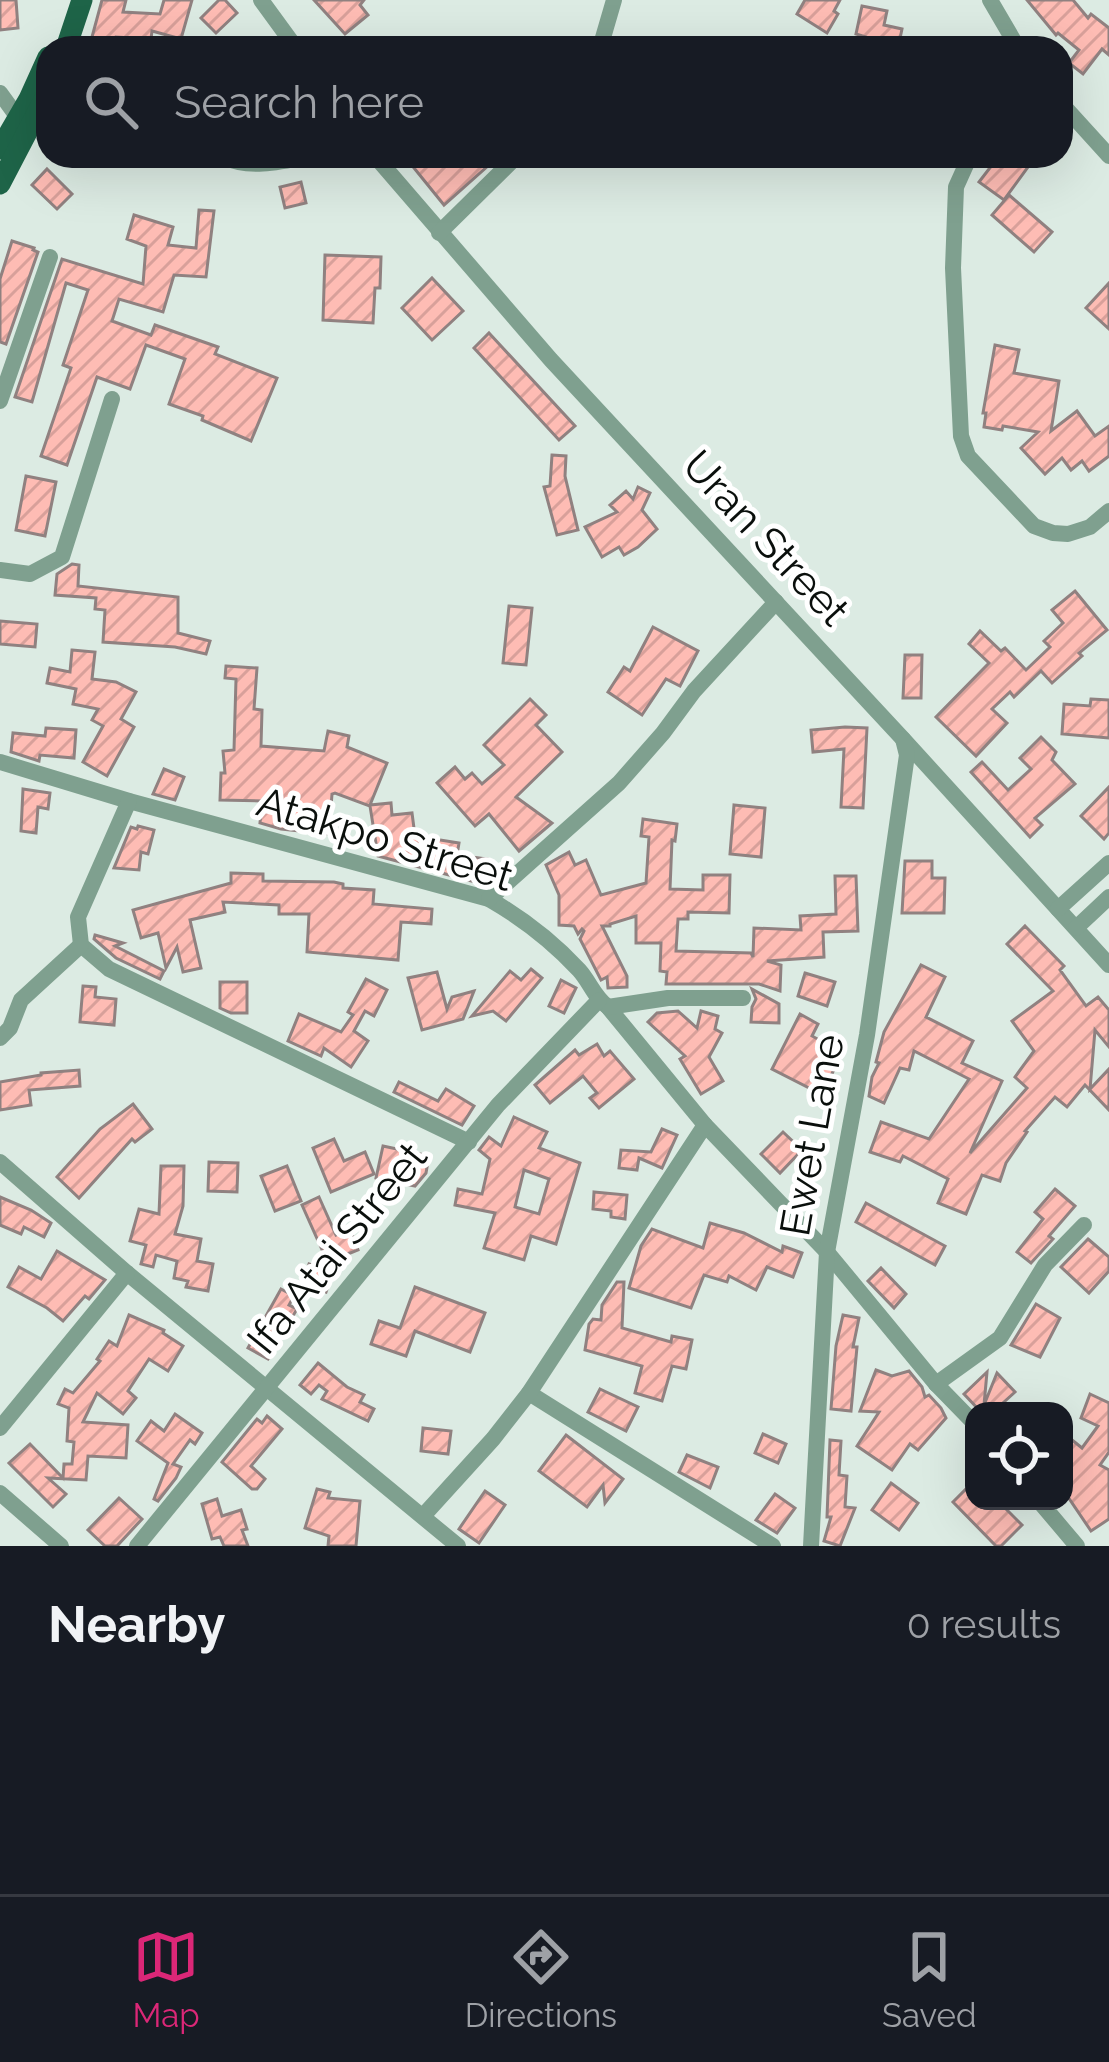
<!DOCTYPE html>
<html lang="en">
<head>
<meta charset="utf-8">
<style>
	body { margin:0; font-family:Raleway,sans-serif; background:#242831; color:#f1f3f6 }
	.controls { position:absolute; right:36px; bottom:36px; display:grid; overflow:hidden; border-radius:24px; box-shadow:0 12px 48px #0002 }
	.controls button { width:108px; height:108px; display:grid; place-items:center; padding:0; border:0; border-bottom:3px solid #363941; background:#171b24; color:#f1f3f6; font:60px sans-serif }
	.list { margin:0; padding:0; list-style:none }
	h2 { display:flex; justify-content:space-between; align-items:center; height:156px; margin:0; padding:0 48px; font-size:51px }
	h2 small { font-size:39px; font-weight:400; color:#9ea1a6 }
	.icon { flex:none; width:66px; height:66px; fill:none; stroke:currentColor; stroke-width:2; stroke-linecap:round; stroke-linejoin:round }
	.map { position:relative; flex:none; width:1109px; height:1546px; overflow:hidden }
	.search { position:absolute; background:#171b24; box-shadow:0 12px 48px #0002; left:36px; right:36px; top:36px; height:132px; display:flex; align-items:center; gap:30px; box-sizing:border-box; padding:0 42px; border-radius:36px; color:#9ea1a6; font-size:45px }
	.sheet { height:348px; background:#171b24 }
	nav { display:flex; justify-content:space-around; align-items:center; box-sizing:border-box; height:168px; border-top:3px solid #363941; background:#171b24; font-size:33px; color:#9ea1a6 }
	nav a { display:grid; justify-items:center; gap:6px }
	nav .on { color:#db2777 }
	.map>svg:first-child { display:block }
	.building { fill:url(#building-hatch); stroke:#908180; stroke-width:3; fill-rule:evenodd }
	.lines { fill:none; stroke-linecap:round; stroke-linejoin:round }
	.minor { stroke:#7fa08f; stroke-width:16 }
	.major { stroke:#1e6448; stroke-width:21 }
	.labels { text-anchor:middle; dominant-baseline:central; stroke-width:10; stroke-linejoin:round; paint-order:stroke }
	.street-label { font-size:42px; fill:#0a0f0c; stroke:#fff }
</style>
</head>
<body>
<div class="map">
<svg width="1109" height="1546" viewBox="0 0 1109 1546">
	<defs>
		<pattern id="building-hatch" width="6" height="6" patternUnits="userSpaceOnUse" patternTransform="scale(3)"><rect width="6" height="6" fill="#febcb4"/><path d="M-1 1l2-2M0 6l6-6M5 7l2-2" fill="none" stroke="#d8a09a"/></pattern>
	</defs>
	<rect width="100%" height="100%" fill="#dcebe3"/>
	<!-- building -->
	<g class="building">
		<polygon points="0,0 16,0 18,28 0,30"/>
		<polygon points="102,0 126,0 123,12 160,14 164,0 192,0 181,39 152,31 151,39 116,37 113,48 89,48"/>
		<polygon points="219,0 225,0 237,13 216,33 201,18"/>
		<polygon points="314,0 364,0 360,5 368,15 345,34"/>
		<polygon points="805,0 840,0 834,11 838,14 827,33 797,14"/>
		<polygon points="1027,0 1073,0 1088,18 1091,14 1109,28 1109,55 1102,49 1083,74 1069,63 1079,50 1058,33 1056,35"/>
		<polygon points="862,6 887,11 884,25 902,29 898,48 864,48 866,37 856,34"/>
		<polygon points="429,156 456,156 461,163 469,156 499,156 444,205 414,168"/>
		<polygon points="999,156 1036,156 1004,200 979,182"/>
		<polygon points="47,169 72,194 57,209 32,185"/>
		<polygon points="301,182 306,203 285,208 280,187"/>
		<polygon points="1009,195 1052,232 1034,252 992,215"/>
		<polygon points="199,210 214,211 206,277 174,275 163,312 119,299 112,321 151,335 155,325 218,347 215,354 277,378 251,441 202,420 203,416 169,404 185,359 146,345 130,389 97,377 67,465 41,456 71,368 63,365 88,290 66,283 32,402 15,397 62,259 143,284 146,246 127,239 134,215 173,227 168,245 196,248"/>
		<polygon points="12,241 34,248 33,250 38,252 6,344 0,342 0,279"/>
		<polygon points="325,255 381,257 380,288 375,288 373,323 323,320"/>
		<polygon points="432,278 463,311 432,340 402,308"/>
		<polygon points="1109,283 1109,329 1086,308"/>
		<polygon points="489,333 575,426 559,440 474,348"/>
		<polygon points="995,345 1019,350 1014,373 1059,381 1051,431 1077,411 1095,436 1109,426 1109,456 1089,471 1082,461 1071,470 1062,458 1045,474 1021,448 1038,432 1003,426 1002,430 984,427 986,413 983,413"/>
		<polygon points="552,455 566,456 565,476 578,530 557,535 544,487 550,486"/>
		<polygon points="26,476 56,482 45,536 16,530"/>
		<polygon points="638,487 650,493 642,510 657,529 638,547 624,555 619,547 602,557 585,527 617,512 610,505 626,491 633,499"/>
		<polygon points="72,564 79,565 78,586 178,597 178,633 210,641 206,654 175,647 103,642 105,610 95,609 96,598 55,595 57,574"/>
		<polygon points="1075,591 1107,630 1079,653 1082,656 1052,683 1041,671 1014,697 1010,692 992,709 1007,723 976,756 936,717 989,663 969,644 980,631 1001,651 1005,648 1026,670 1050,647 1044,641 1063,623 1052,610"/>
		<polygon points="509,606 532,608 526,665 503,663"/>
		<polygon points="0,621 37,624 35,647 0,644"/>
		<polygon points="653,627 698,651 680,686 666,679 642,715 608,692 624,667 630,671"/>
		<polygon points="72,650 95,652 92,679 116,682 136,692 121,719 134,727 107,776 83,762 103,726 92,720 98,709 73,704 76,689 47,683 50,668 70,672"/>
		<polygon points="905,655 922,655 921,698 903,698"/>
		<polygon points="226,666 257,668 254,709 262,710 261,746 324,751 328,731 349,736 347,747 387,763 370,805 391,803 392,815 412,813 415,836 459,843 457,855 487,859 483,884 378,856 370,806 335,793 332,794 329,834 281,829 260,823 262,801 220,800 221,773 225,773 223,751 234,750 236,679 225,678"/>
		<polygon points="530,699 546,715 536,725 562,752 516,797 552,823 519,851 489,814 475,826 437,783 455,767 465,779 472,773 482,784 504,765 484,745"/>
		<polygon points="1091,699 1109,700 1109,738 1062,734 1064,704 1090,706"/>
		<polygon points="845,727 867,728 863,808 841,807 844,749 813,752 811,730"/>
		<polygon points="46,728 76,730 74,758 40,755 39,761 11,752 13,733 45,736"/>
		<polygon points="1041,737 1056,752 1052,760 1075,784 1035,818 1042,825 1030,837 971,772 982,762 1008,790 1031,769 1020,758"/>
		<polygon points="164,769 184,777 175,800 153,794"/>
		<polygon points="1109,787 1109,833 1104,839 1081,816"/>
		<polygon points="23,789 50,793 48,809 38,807 36,833 21,831"/>
		<polygon points="734,805 765,808 761,857 730,854"/>
		<polygon points="643,819 677,824 675,841 672,840 670,889 703,890 703,875 730,875 729,913 688,912 688,919 678,919 676,951 751,953 753,957 754,928 801,930 800,916 836,914 835,876 856,876 858,931 823,932 824,957 767,961 781,965 780,991 759,984 666,984 667,972 660,971 661,943 636,943 636,916 610,924 610,926 602,926 627,976 627,987 608,988 607,977 601,980 580,939 584,931 582,929 578,934 574,926 559,925 559,895 546,865 569,852 575,865 586,860 601,895 646,883 649,837 641,836"/>
		<polygon points="138,826 154,830 148,854 141,852 139,870 114,868 131,827 137,829"/>
		<polygon points="905,861 932,861 932,878 945,878 944,913 902,913"/>
		<polygon points="231,873 263,874 263,881 334,882 343,884 343,888 374,890 373,904 432,909 431,924 401,922 398,960 307,952 309,914 279,914 279,905 223,902 225,912 190,920 201,968 183,972 177,947 166,968 158,933 141,938 133,910 231,883"/>
		<polygon points="1025,926 1064,966 1060,970 1086,1006 1098,997 1109,1010 1109,1047 1095,1030 1090,1089 1109,1069 1109,1110 1085,1085 1067,1107 1055,1097 1025,1131 1027,1132 1006,1163 1000,1181 982,1175 966,1214 938,1203 948,1179 903,1156 900,1162 870,1152 881,1122 929,1139 969,1079 914,1051 909,1070 900,1068 884,1103 869,1096 872,1077 879,1063 876,1062 884,1032 921,965 945,977 926,1017 973,1041 962,1063 1002,1081 970,1153 1027,1088 1015,1077 1034,1051 1012,1021 1053,991 1007,944"/>
		<polygon points="95,935 123,943 115,946 164,971 160,979 116,958 94,939"/>
		<polygon points="531,969 542,978 506,1021 493,1011 472,1016 510,971 521,980"/>
		<polygon points="437,972 447,1009 452,997 474,991 463,1019 422,1030 408,978"/>
		<polygon points="805,973 835,982 827,1006 798,996"/>
		<polygon points="366,979 387,990 374,1016 365,1011 354,1031 368,1041 351,1067 324,1048 321,1056 288,1041 299,1014 341,1032 353,1015 348,1012"/>
		<polygon points="561,980 576,988 564,1013 549,1006"/>
		<polygon points="220,982 247,982 247,1013 231,1013 220,1008"/>
		<polygon points="83,986 96,987 95,997 116,999 114,1025 80,1022"/>
		<polygon points="752,989 779,1004 779,1023 751,1022 752,1007 756,999"/>
		<polygon points="678,1011 697,1028 701,1011 718,1016 715,1029 722,1033 709,1057 723,1081 701,1094 680,1059 685,1056 648,1022 657,1013"/>
		<polygon points="800,1014 818,1024 812,1036 843,1053 821,1094 772,1069"/>
		<polygon points="597,1044 604,1056 610,1051 634,1079 599,1108 590,1098 597,1093 583,1076 550,1103 535,1085 575,1050 579,1055"/>
		<polygon points="79,1070 80,1086 29,1090 31,1105 0,1110 0,1082 41,1075 41,1073"/>
		<polygon points="399,1082 438,1101 446,1089 474,1106 462,1125 394,1092"/>
		<polygon points="133,1104 152,1129 135,1142 132,1139 79,1198 57,1177 100,1129"/>
		<path d="M514 1117 547 1132 539 1148 580 1163 556 1244 531 1236 524 1260 484 1248 495 1213 455 1205 458 1189 482 1194 490 1159 479 1150 489 1137 501 1146ZM524 1170 549 1179 539 1214 515 1207Z"/>
		<polygon points="662,1129 677,1135 662,1168 639,1158 637,1170 619,1168 621,1150 651,1152"/>
		<polygon points="783,1132 802,1150 780,1173 761,1154"/>
		<polygon points="334,1139 344,1161 365,1152 374,1174 331,1192 313,1148"/>
		<polygon points="383,1146 429,1156 426,1173 415,1186 376,1178"/>
		<polygon points="209,1162 238,1163 237,1192 208,1191"/>
		<polygon points="161,1166 184,1166 183,1206 175,1234 201,1239 197,1261 213,1264 208,1291 186,1287 188,1281 174,1278 177,1261 156,1255 153,1267 141,1264 146,1245 130,1241 139,1209 159,1214"/>
		<polygon points="287,1166 301,1201 275,1211 261,1176"/>
		<polygon points="1055,1189 1075,1206 1049,1236 1053,1239 1031,1263 1017,1252 1043,1219 1035,1212"/>
		<polygon points="594,1192 627,1195 625,1219 611,1217 611,1211 593,1209"/>
		<polygon points="0,1197 31,1210 51,1223 44,1237 24,1227 21,1234 0,1225"/>
		<polygon points="319,1197 336,1235 350,1229 358,1250 338,1258 326,1292 302,1284 309,1264 332,1272 302,1205"/>
		<polygon points="866,1203 945,1246 935,1265 856,1222"/>
		<polygon points="710,1223 744,1233 782,1252 783,1246 802,1253 793,1277 767,1267 756,1290 729,1276 727,1282 704,1275 691,1308 629,1288 641,1246 652,1229 703,1248"/>
		<polygon points="1088,1239 1109,1257 1109,1271 1089,1293 1061,1267"/>
		<polygon points="57,1251 105,1280 89,1299 85,1296 63,1321 47,1308 8,1287 19,1267 41,1279"/>
		<polygon points="881,1268 906,1294 894,1308 868,1281"/>
		<polygon points="617,1282 624,1282 622,1328 671,1342 672,1336 692,1340 686,1369 672,1366 662,1401 635,1393 642,1366 585,1350 589,1324 593,1319 601,1320 602,1305"/>
		<polygon points="415,1287 485,1313 470,1352 415,1331 406,1356 371,1344 379,1321 400,1328"/>
		<polygon points="281,1289 294,1296 289,1305 297,1309 268,1359 248,1348"/>
		<polygon points="1036,1304 1060,1318 1040,1357 1011,1345"/>
		<polygon points="129,1315 164,1330 163,1333 183,1346 168,1371 149,1359 128,1391 136,1398 123,1414 97,1393 83,1422 128,1425 126,1458 88,1456 86,1480 48,1478 66,1494 53,1507 9,1463 30,1444 63,1478 64,1464 72,1464 74,1442 67,1441 69,1408 58,1404 65,1389 73,1393 100,1361 97,1359 109,1341 117,1346"/>
		<polygon points="843,1315 859,1318 853,1347 857,1347 851,1411 831,1409 836,1346"/>
		<polygon points="318,1363 347,1387 364,1395 360,1402 374,1409 368,1421 322,1399 327,1391 319,1385 311,1394 300,1385"/>
		<polygon points="876,1370 892,1376 909,1371 922,1387 925,1397 929,1395 941,1408 946,1418 918,1450 910,1444 892,1470 857,1446 879,1412 860,1411"/>
		<polygon points="987,1372 984,1405 997,1373 1015,1392 994,1411 980,1411 964,1394"/>
		<polygon points="600,1389 638,1407 626,1431 588,1412"/>
		<polygon points="1090,1394 1109,1403 1109,1452 1100,1465 1109,1470 1109,1519 1091,1531 1064,1491 1064,1447 1071,1439 1082,1448 1098,1426 1081,1418"/>
		<polygon points="175,1414 202,1433 195,1444 190,1440 173,1464 181,1467 176,1478 158,1501 154,1499 168,1463 137,1441 151,1421 164,1431"/>
		<polygon points="267,1416 282,1429 251,1466 265,1479 257,1489 252,1489 222,1462 257,1419 262,1423"/>
		<polygon points="423,1428 451,1431 448,1454 421,1451"/>
		<polygon points="763,1434 786,1444 778,1463 755,1453"/>
		<polygon points="566,1435 623,1479 605,1503 603,1485 587,1507 539,1471"/>
		<polygon points="830,1440 841,1441 839,1475 847,1476 845,1507 855,1508 840,1546 824,1541 831,1517 827,1517"/>
		<polygon points="687,1455 718,1467 710,1488 679,1472"/>
		<polygon points="891,1483 918,1503 899,1530 872,1510"/>
		<polygon points="967,1488 974,1496 974,1501 998,1501 1022,1525 1001,1546 996,1546 953,1502"/>
		<polygon points="317,1489 330,1492 328,1498 360,1501 356,1546 328,1546 329,1536 305,1528"/>
		<polygon points="485,1491 505,1505 479,1543 459,1529"/>
		<polygon points="775,1494 795,1508 777,1533 756,1520"/>
		<polygon points="119,1498 142,1519 117,1546 105,1546 88,1530"/>
		<polygon points="217,1499 222,1516 241,1510 247,1529 242,1530 248,1546 224,1546 220,1537 212,1539 202,1504"/>
	</g>
	<g class="lines">
		<!-- minor -->
		<g class="minor">
			<polyline points="261,0 296,48"/>
			<polyline points="990,0 1018,48"/>
			<polyline points="600,48 614,0"/>
			<polyline points="0,93 24,126"/>
			<polyline points="1061,103 1109,156"/>
			<path d="M220 156C251 170 278 162 310 156"/>
			<polyline points="375,156 551,360 903,739 1109,965"/>
			<polyline points="970,156 956,187 953,268 961,436 968,456 1034,526 1053,533 1068,534 1090,527 1109,511"/>
			<polyline points="439,233 517,156"/>
			<polyline points="0,401 50,257"/>
			<polyline points="0,570 30,574 62,557 112,399"/>
			<path d="M0 762 129 801 489 899C522 918 553 942 579 970 590 982 594 997 608 1007L705 1125 827 1252 936 1384 974 1423"/>
			<polyline points="129,801 78,917 81,945 109,969 469,1142"/>
			<polyline points="489,899 619,783 663,733 694,691 776,602"/>
			<polyline points="1058,909 1109,863"/>
			<polyline points="1076,928 1109,897"/>
			<polyline points="608,1007 668,998 743,998"/>
			<polyline points="0,1038 10,1028 21,1000 81,945"/>
			<polyline points="0,1162 127,1273 458,1546"/>
			<polyline points="936,1384 1000,1338 1045,1265 1084,1225"/>
			<polyline points="529,1393 773,1546"/>
			<polyline points="0,1428 127,1273"/>
			<polyline points="0,1493 61,1546"/>
			<polyline points="1039,1501 1077,1546"/>
			<polyline points="423,1516 493,1439 529,1393 705,1125"/>
			<polyline points="137,1546 498,1105 599,1000"/>
			<polyline points="811,1546 827,1252 867,1035 907,755 903,739"/>
		</g>
		<!-- major -->
		<g class="major">
			<polyline points="66,48 82,0"/>
			<polyline points="0,149 29,99 48,57"/>
			<polyline points="0,184 48,92"/>
		</g>
	</g>
	<g class="labels">
		<!-- street labels -->
		<g class="street-label">
			<text transform="translate(766 538) rotate(47)">Uran Street</text>
			<text transform="translate(385 839) rotate(17)">Atakpo Street</text>
			<text transform="translate(812 1135) rotate(-80)">Ewet Lane</text>
			<text transform="translate(337 1248) rotate(-51)">Ifa Atai Street</text>
		</g>
	</g>
</svg>
<div class="controls">
<button><svg class="icon" aria-label="locate" viewBox="0 0 24 24"><circle cx="12" cy="12" r="6"/><path d="M12 2v4M12 18v4M2 12h4M18 12h4"/></svg></button>
</div>
<div class="search"><svg class="icon" aria-label="search" viewBox="0 0 24 24"><circle cx="10" cy="10" r="6"/><path d="M15 15l6 6"/></svg>Search here</div>
</div>
<section class="sheet">
<h2>Nearby<small>0 results</small></h2>
<ul class="list">
</ul>
</section>
<nav>
<a class="on"><svg class="icon" aria-label="map" viewBox="0 0 24 24"><path d="M3 6l6-2 6 2 6-2v14l-6 2-6-2-6 2zM9 4v14M15 6v14"/></svg>Map</a>
<a><svg class="icon" aria-label="directions" viewBox="0 0 24 24"><path d="M12 3l9 9-9 9-9-9zM9 14v-3h6M13 9l2 2-2 2"/></svg>Directions</a>
<a><svg class="icon" aria-label="saved" viewBox="0 0 24 24"><path d="M7 4h10v16l-5-4-5 4z"/></svg>Saved</a>
</nav>
</body>
</html>
